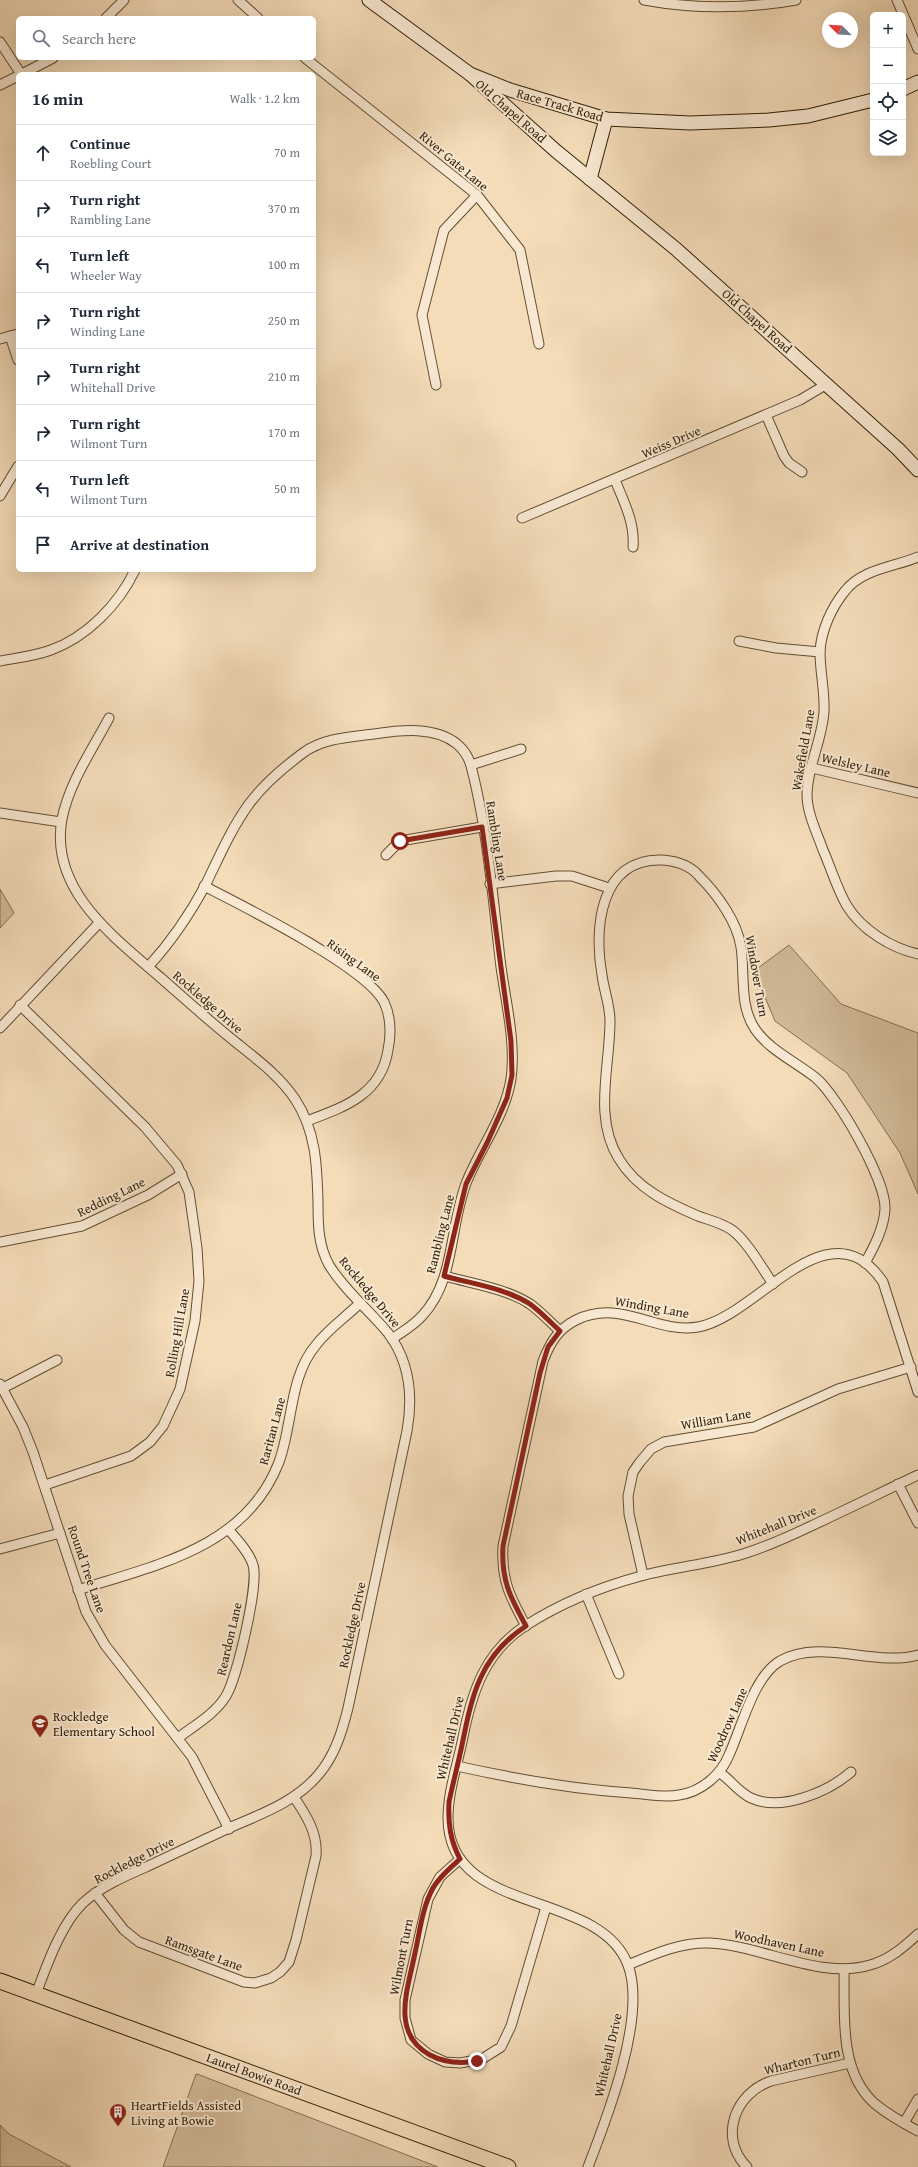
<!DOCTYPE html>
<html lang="en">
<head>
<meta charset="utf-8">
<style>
	body { margin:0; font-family:"Gentium Book Plus",serif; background:#f2f2f3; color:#1f2937 }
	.controls { position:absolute; right:12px; top:12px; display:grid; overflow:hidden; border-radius:6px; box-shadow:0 4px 16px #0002 }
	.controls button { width:36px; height:36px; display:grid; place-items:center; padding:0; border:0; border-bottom:1px solid #e0e1e3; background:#fff; color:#1f2937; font:20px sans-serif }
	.compass { position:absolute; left:822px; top:12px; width:36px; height:36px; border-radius:50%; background:#fff; box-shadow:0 4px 16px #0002; rotate:294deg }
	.stop { position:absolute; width:12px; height:12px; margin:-9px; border:3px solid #8f2418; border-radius:50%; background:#fff }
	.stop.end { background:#8f2418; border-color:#fff; box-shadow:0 1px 4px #0008 }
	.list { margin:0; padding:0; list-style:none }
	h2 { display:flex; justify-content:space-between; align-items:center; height:52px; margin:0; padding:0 16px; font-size:17px }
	h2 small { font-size:13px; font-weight:400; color:#747a83 }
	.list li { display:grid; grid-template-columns:26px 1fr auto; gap:12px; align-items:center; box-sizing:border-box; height:56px; padding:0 16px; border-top:1px solid #e0e1e3 }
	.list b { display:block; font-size:15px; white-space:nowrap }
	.list p { margin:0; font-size:13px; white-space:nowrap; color:#747a83 }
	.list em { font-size:13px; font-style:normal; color:#747a83 }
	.icon { flex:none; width:22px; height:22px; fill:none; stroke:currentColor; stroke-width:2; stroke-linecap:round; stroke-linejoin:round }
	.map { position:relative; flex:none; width:918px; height:2167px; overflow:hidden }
	.search { position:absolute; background:#fff; box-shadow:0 4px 16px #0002; left:16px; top:16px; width:300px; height:44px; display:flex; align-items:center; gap:10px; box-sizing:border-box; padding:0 14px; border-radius:6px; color:#747a83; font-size:15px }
	.panel { position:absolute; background:#fff; box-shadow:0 4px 16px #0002; left:16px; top:72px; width:300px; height:500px; border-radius:6px }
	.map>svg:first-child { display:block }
	.green { fill:#d3bc9a; stroke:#826e50 }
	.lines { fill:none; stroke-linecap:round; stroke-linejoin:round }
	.street-casing { stroke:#624e32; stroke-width:11 }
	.secondary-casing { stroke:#311f05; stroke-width:15 }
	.primary-casing { stroke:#311f05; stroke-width:17 }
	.street { stroke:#f8e8d2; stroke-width:9 }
	.secondary { stroke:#f8e8d2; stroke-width:13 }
	.primary { stroke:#f4dcb9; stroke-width:15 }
	.route { stroke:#8f2418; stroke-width:5 }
	.labels { text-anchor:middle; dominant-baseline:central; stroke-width:4; stroke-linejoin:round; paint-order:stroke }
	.street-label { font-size:13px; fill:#311f05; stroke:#f8e8d2 }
	.poi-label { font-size:13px; fill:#311f05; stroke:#f8e8d2; text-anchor:start }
</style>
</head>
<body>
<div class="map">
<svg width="918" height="2167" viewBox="0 0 918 2167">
	<rect width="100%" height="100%" fill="#f4dcb9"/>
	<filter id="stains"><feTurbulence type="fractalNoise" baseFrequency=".005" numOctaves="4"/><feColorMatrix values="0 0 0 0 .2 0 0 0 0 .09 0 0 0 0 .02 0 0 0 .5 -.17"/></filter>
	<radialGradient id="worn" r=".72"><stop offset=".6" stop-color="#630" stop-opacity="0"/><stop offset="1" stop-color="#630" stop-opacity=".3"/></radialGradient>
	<!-- green -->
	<g class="green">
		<polygon points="0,889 14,913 0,928"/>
		<polygon points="789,945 841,1004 918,1033 918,1194 900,1153 847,1073 775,1021 754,971"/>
		<polygon points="196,2074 197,2074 438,2167 163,2167"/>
		<polygon points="0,2125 9,2134 71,2167 0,2167"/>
	</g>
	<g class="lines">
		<!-- street casing -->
		<g class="street-casing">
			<g id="street">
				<polyline points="238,0 258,18"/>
				<path d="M644 0C694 9 746 9 796 0"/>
				<polyline points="897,0 918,49"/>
				<polyline points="106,18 124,0"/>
				<polyline points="0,42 21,74"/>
				<polyline points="305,58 477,195 520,250 539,344"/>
				<polyline points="22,74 53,58"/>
				<polyline points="0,85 18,76"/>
				<polyline points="10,336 18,360"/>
				<polyline points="0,339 18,334"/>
				<polyline points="436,385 422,315 444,230 477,195"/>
				<polyline points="766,415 784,456 789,463 802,472"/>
				<path d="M615 480C624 502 635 523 633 547"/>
				<polyline points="0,496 18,466"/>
				<polyline points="522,518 800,400 827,384"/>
				<path d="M918 557C894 567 862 569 845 591 832 607 821 630 820 652 820 672 825 692 824 712 822 741 807 767 807 795 807 813 817 833 823 850 831 868 837 889 847 906 862 930 891 948 918 954"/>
				<polyline points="739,641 776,648 820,652"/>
				<path d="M0 661C17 658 35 656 51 650 87 637 119 604 135 570"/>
				<polyline points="471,765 521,749"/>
				<polyline points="812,768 918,793"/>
				<polyline points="0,813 61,822"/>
				<polyline points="386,855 400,841 482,827"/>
				<polyline points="490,884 556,876 572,876 609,888"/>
				<path d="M204 886C243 906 366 967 384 1002 391 1017 391 1035 388 1050 381 1095 344 1107 307 1121"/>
				<path d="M148 967C171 942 190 914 206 884 219 857 231 829 249 804 263 785 284 767 303 753 323 738 351 737 374 734 401 730 435 726 457 744 464 750 469 758 471 766 488 831 493 901 501 967 506 1003 516 1043 511 1079 505 1116 481 1147 467 1181 449 1225 456 1280 422 1316 413 1326 402 1332 392 1339"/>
				<polyline points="20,1005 145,1127 177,1165 189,1192 197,1248 199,1281 195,1321 180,1389 163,1426 150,1442 131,1456 45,1485"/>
				<polyline points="0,1028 99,923"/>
				<polyline points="0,1242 82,1226 148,1195 182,1174"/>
				<path d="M445 1276C473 1284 505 1288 530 1304 541 1312 550 1322 560 1331"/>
				<path d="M773 1284C762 1268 747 1241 732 1230 722 1223 709 1220 698 1216 668 1203 637 1189 619 1159 593 1118 610 1067 610 1021 610 1005 604 991 602 975 594 929 599 858 662 860 676 861 690 865 699 876 717 894 737 921 741 947 745 973 739 1006 755 1029 769 1050 796 1062 816 1078 838 1097 886 1180 885 1209 884 1228 874 1247 865 1263"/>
				<polyline points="0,1384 23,1427 33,1452 86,1612 105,1645 192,1757 229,1829"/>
				<polyline points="3,1388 57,1360"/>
				<polyline points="898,1484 918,1523"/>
				<polyline points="0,1549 60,1533"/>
				<polyline points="643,1575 629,1514 628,1496 633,1472 640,1462 651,1449 664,1442 754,1427 838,1389 911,1367"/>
				<path d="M78 1590C156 1565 246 1548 279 1462 293 1424 289 1377 316 1345 328 1329 346 1317 360 1303"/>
				<polyline points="586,1594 619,1674"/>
				<path d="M526 1626C510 1597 501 1580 503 1546L543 1361C550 1343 558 1329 576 1320 621 1298 655 1334 698 1327 757 1317 828 1201 883 1282L918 1392"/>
				<path d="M178 1738C195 1725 215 1714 226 1696 237 1678 259 1584 253 1565 249 1552 238 1541 229 1530"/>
				<path d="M457 1766C515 1779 572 1789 631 1793 646 1794 664 1798 679 1795 701 1792 721 1775 729 1755 742 1727 753 1677 780 1661 822 1638 874 1667 918 1655"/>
				<path d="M720 1773C731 1780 738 1792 751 1798 781 1812 828 1792 851 1772"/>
				<polyline points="460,1859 440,1877 428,1899 405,2000 405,2018 411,2040 428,2054 445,2062 460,2063 482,2059 501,2047 511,2026 546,1907"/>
				<path d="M95 1893 124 1930 139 1942 244 1982 255 1983 271 1978 280 1972 289 1962 296 1940 316 1856C318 1833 306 1815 294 1797"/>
				<path d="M628 1965C654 1954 681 1942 709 1943 761 1945 819 1980 870 1965 889 1960 904 1947 918 1934"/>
				<path d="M844 1969C845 2012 838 2070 874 2103 887 2114 903 2123 918 2131"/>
				<path d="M36 1994C47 1965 61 1924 83 1903 100 1887 125 1876 146 1867 174 1854 201 1841 229 1828 261 1814 296 1802 319 1774 335 1755 342 1732 348 1708L407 1431C413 1397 410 1362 388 1333 369 1310 345 1291 329 1265 318 1245 318 1224 318 1202 317 1165 316 1131 295 1099 279 1075 255 1058 233 1040 208 1020 185 999 161 978 114 937 49 890 62 819 69 783 92 750 109 718"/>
				<polyline points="904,2123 918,2099"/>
				<path d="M588 2167C607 2118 647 2016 628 1965 599 1888 448 1917 448 1818 448 1791 458 1763 463 1737 472 1692 485 1652 525 1626 561 1603 600 1587 641 1576 675 1567 710 1564 743 1554 766 1547 788 1537 809 1527 846 1510 882 1492 918 1475"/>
				<path d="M747 2167C718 2138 735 2093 771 2081L850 2063"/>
			</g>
		</g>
		<!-- secondary casing -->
		<g class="secondary-casing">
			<g id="secondary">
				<polyline points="369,0 470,74 510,90 606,119 690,123 769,120 808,116 873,100"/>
				<polyline points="470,74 556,151 676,249 898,449 918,470"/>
				<polyline points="903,89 918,82"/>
				<polyline points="590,179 606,119"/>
			</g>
		</g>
		<!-- primary casing -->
		<g class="primary-casing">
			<polyline id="primary" points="0,1981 508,2167"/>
		</g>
		<!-- street -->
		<use href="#street" class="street"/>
		<!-- secondary -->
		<use href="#secondary" class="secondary"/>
		<!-- primary -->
		<use href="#primary" class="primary"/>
	</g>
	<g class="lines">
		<!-- route -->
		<path class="route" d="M400 841 482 827 511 1041 512 1075 507 1098 487 1143 466 1184 444 1276C473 1284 505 1288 530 1304 541 1312 550 1322 560 1331L548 1347 540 1373 503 1546C501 1580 510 1597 526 1626 480 1656 472 1695 462 1745 458 1764 453 1783 449 1802 448 1823 450 1840 460 1859 450 1868 439 1877 433 1888 422 1908 420 1931 415 1953 408 1989 390 2033 430 2055 445 2063 460 2064 477 2061"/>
	</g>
	<!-- icons -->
	<defs>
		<g id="school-pin" transform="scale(0.9)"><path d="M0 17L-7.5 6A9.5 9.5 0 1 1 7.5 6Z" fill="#8f2418" stroke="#f8e8d2"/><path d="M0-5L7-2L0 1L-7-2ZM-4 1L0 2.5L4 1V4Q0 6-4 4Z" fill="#fff"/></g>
		<g id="building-pin" transform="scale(0.9)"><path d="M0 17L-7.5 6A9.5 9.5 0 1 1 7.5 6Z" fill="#8f2418" stroke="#f8e8d2"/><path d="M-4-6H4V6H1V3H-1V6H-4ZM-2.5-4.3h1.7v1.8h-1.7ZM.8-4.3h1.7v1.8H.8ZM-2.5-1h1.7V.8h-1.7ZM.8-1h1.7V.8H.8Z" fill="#fff"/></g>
	</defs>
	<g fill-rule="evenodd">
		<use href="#school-pin" x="40" y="1723"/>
		<use href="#building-pin" x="118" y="2112"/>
	</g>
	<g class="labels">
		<!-- street labels -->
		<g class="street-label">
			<text transform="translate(560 105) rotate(16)">Race Track Road</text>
			<text transform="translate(511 111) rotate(41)">Old Chapel Road</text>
			<text transform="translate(454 161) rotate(40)">River Gate Lane</text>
			<text transform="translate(757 321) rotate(42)">Old Chapel Road</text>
			<text transform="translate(671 442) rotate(-23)">Weiss Drive</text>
			<text transform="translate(803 750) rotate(-80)">Wakefield Lane</text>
			<text transform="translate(856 765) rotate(13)">Welsley Lane</text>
			<text transform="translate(497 841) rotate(81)">Rambling Lane</text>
			<text transform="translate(354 960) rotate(36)">Rising Lane</text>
			<text transform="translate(757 976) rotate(80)">Windover Turn</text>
			<text transform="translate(208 1002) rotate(41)">Rockledge Drive</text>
			<text transform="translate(111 1197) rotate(-26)">Redding Lane</text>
			<text transform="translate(440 1234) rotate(-76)">Rambling Lane</text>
			<text transform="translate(370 1292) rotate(50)">Rockledge Drive</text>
			<text transform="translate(652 1307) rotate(10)">Winding Lane</text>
			<text transform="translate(177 1333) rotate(-80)">Rolling Hill Lane</text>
			<text transform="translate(716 1419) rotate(-10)">William Lane</text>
			<text transform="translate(272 1431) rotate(-75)">Raritan Lane</text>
			<text transform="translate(776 1525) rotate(-22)">Whitehall Drive</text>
			<text transform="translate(87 1569) rotate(71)">Round Tree Lane</text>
			<text transform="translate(352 1625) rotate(-78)">Rockledge Drive</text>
			<text transform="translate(229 1639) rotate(-77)">Reardon Lane</text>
			<text transform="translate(727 1725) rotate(-66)">Woodrow Lane</text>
			<text transform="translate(450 1738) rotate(-77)">Whitehall Drive</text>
			<text transform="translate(134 1860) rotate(-27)">Rockledge Drive</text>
			<text transform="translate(779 1943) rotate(12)">Woodhaven Lane</text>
			<text transform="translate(204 1953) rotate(20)">Ramsgate Lane</text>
			<text transform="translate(401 1957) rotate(-79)">Wilmont Turn</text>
			<text transform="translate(608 2055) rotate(-77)">Whitehall Drive</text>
			<text transform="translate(802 2061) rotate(-14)">Wharton Turn</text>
			<text transform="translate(254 2074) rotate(20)">Laurel Bowie Road</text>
		</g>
		<!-- poi labels -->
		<g class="poi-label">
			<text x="53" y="1716">Rockledge<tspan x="53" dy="15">Elementary School</tspan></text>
			<text x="131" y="2105">HeartFields Assisted<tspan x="131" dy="15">Living at Bowie</tspan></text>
		</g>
	</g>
	<rect width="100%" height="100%" filter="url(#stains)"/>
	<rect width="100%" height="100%" fill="url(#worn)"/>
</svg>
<div class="controls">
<button>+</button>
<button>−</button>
<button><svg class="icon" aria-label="locate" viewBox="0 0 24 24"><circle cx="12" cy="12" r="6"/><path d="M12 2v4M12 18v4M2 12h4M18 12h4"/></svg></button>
<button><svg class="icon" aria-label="layers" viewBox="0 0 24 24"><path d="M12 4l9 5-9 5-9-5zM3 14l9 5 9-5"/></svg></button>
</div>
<svg class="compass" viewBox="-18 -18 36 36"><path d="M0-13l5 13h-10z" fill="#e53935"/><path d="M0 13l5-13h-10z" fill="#747a83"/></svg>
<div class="stop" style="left:400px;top:841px"></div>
<div class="stop end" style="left:477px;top:2061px"></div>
<div class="search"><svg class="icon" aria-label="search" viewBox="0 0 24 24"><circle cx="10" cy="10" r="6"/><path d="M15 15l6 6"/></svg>Search here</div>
<section class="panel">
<h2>16 min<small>Walk · 1.2 km</small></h2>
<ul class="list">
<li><svg class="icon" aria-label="ahead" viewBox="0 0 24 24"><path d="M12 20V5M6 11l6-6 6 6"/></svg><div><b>Continue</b><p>Roebling Court</p></div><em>70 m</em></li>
<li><svg class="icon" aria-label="right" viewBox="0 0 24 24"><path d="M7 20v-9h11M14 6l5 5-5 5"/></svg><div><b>Turn right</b><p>Rambling Lane</p></div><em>370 m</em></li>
<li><svg class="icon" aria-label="left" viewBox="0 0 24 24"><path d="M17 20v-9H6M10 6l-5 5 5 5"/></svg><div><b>Turn left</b><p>Wheeler Way</p></div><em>100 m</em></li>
<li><svg class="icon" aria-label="right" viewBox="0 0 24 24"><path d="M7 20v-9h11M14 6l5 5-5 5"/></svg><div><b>Turn right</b><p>Winding Lane</p></div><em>250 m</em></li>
<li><svg class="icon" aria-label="right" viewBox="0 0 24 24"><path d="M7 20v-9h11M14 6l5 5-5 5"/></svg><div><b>Turn right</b><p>Whitehall Drive</p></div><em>210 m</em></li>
<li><svg class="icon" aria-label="right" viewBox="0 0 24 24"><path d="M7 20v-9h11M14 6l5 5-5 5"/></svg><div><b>Turn right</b><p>Wilmont Turn</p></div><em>170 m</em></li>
<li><svg class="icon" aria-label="left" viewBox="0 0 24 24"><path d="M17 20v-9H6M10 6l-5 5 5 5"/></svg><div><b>Turn left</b><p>Wilmont Turn</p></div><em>50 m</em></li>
<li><svg class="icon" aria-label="arrive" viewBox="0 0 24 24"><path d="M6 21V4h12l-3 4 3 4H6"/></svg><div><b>Arrive at destination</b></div></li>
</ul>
</section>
</div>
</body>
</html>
